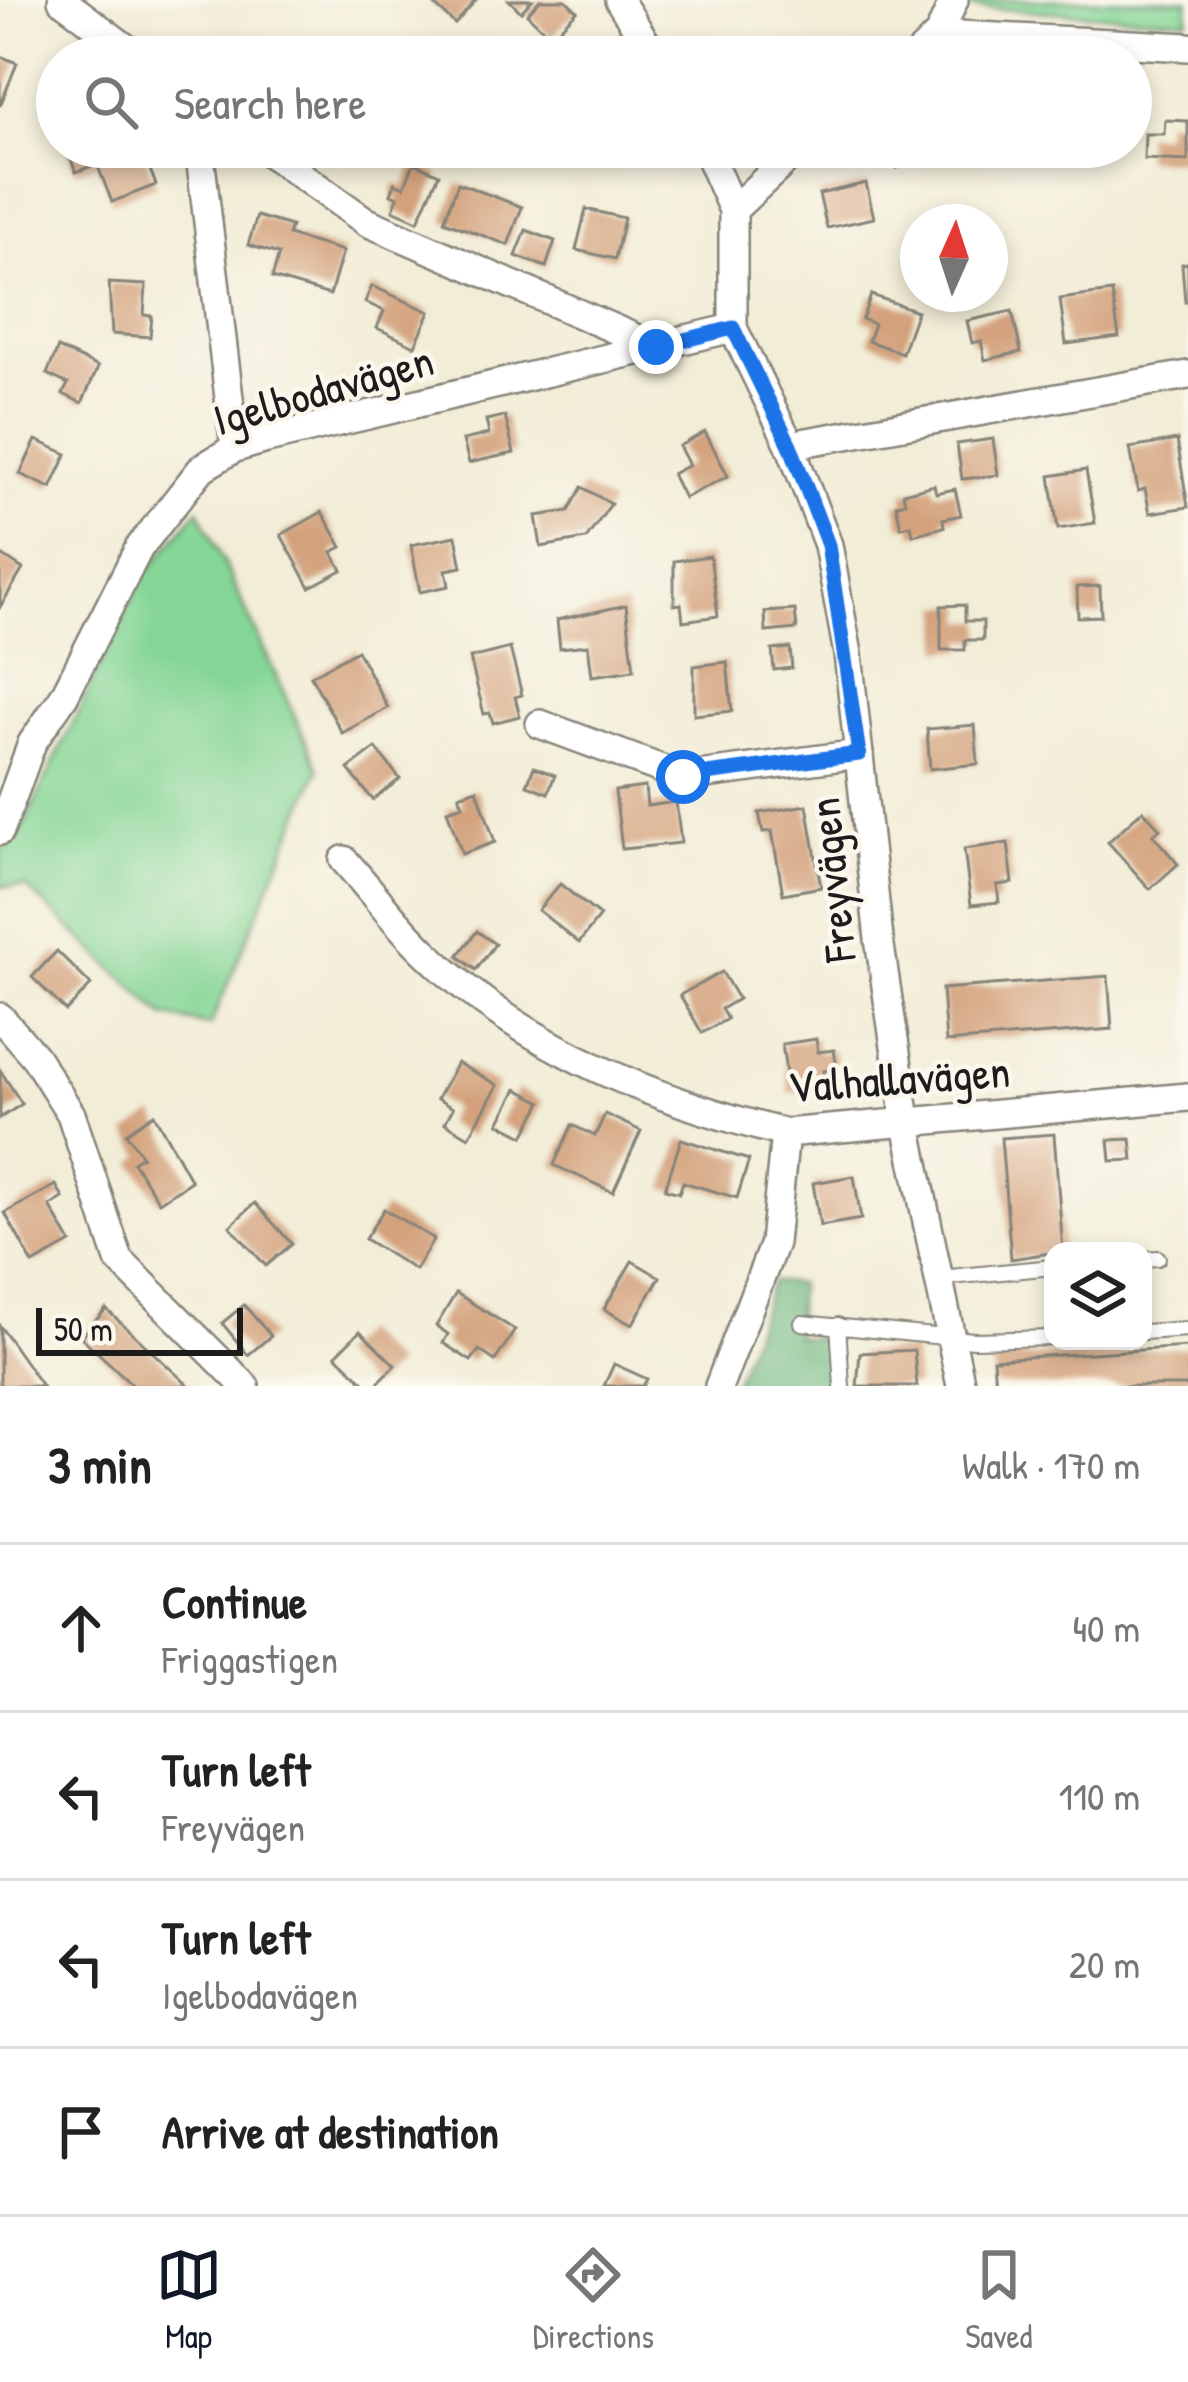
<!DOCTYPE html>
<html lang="en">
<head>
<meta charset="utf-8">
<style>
	body { margin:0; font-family:"Patrick Hand",sans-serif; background:#f2f2f2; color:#222 }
	.controls { position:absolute; right:36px; bottom:36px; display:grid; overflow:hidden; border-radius:24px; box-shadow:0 6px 18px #0003 }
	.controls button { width:108px; height:108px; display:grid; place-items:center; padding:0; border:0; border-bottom:3px solid #e0e0e0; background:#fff; color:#222; font:60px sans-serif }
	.compass { position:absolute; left:900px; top:204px; width:108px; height:108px; border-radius:50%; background:#fff; box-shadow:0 6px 18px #0003; rotate:3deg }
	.scale { position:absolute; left:36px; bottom:30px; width:207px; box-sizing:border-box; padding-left:12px; border:6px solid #1c1c1c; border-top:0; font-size:33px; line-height:42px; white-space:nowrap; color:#1c1c1c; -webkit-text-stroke:9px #fbf7ec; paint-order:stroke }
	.stop { position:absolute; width:36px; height:36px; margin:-27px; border:9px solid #1a73e8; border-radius:50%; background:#fff }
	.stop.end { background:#1a73e8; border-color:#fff; box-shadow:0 3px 12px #0008 }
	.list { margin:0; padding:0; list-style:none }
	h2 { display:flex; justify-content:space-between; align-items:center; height:156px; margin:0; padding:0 48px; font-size:51px }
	h2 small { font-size:39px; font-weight:400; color:#767676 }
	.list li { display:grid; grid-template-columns:78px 1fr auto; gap:36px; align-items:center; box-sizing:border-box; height:168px; padding:0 48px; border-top:3px solid #e0e0e0 }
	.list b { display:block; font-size:45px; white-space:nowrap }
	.list p { margin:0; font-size:39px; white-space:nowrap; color:#767676 }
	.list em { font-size:39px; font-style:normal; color:#767676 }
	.icon { flex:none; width:66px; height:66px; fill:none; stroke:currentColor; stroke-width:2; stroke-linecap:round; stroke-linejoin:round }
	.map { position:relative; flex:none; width:1188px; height:1386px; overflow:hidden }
	.search { position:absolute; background:#fff; box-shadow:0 6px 18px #0003; left:36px; right:36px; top:36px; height:132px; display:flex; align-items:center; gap:30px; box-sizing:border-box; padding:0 42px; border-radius:66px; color:#767676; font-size:45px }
	.sheet { height:828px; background:#fff }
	nav { display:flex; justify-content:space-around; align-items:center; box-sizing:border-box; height:168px; border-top:3px solid #e0e0e0; background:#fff; font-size:33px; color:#767676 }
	nav a { display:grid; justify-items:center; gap:6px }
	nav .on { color:#111827 }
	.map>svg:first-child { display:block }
	.green { fill:#85d696; stroke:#507959; stroke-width:3 }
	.forest { fill:#6cb77f; stroke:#446a4e; stroke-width:3 }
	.building { fill:#d3a17c }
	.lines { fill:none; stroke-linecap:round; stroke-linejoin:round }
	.lane-casing { stroke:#87847a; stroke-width:18 }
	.street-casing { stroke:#87847a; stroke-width:32 }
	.lane { stroke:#fff; stroke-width:14 }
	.street { stroke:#fff; stroke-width:27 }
	.route { stroke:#1a73e8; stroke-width:15 }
	.labels { text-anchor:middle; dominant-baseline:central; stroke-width:9; stroke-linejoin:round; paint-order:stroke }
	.street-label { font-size:45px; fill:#1c1c1c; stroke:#fbf7ec }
</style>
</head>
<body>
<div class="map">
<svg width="1188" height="1386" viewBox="0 0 1188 1386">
	<rect width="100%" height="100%" fill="#fbf7ec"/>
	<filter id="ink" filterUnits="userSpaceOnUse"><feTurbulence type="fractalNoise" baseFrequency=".00833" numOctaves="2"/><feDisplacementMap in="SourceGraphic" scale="24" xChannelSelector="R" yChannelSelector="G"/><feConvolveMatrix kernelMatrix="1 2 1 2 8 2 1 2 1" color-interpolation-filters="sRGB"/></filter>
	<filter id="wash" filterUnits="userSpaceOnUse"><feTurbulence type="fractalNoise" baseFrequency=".004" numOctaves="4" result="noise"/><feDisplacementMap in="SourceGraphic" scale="48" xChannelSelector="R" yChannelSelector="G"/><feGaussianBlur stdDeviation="2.7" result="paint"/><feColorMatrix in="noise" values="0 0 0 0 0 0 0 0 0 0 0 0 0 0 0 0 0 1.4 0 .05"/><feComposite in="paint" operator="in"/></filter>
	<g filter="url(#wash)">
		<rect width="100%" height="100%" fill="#f2edd7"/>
		<!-- green -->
		<g class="green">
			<polygon points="967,0 1188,0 1188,20 965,7"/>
			<polygon points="199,509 319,769 210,1026 164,1016 26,887 0,886 0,852 20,833 142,578"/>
		</g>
		<!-- forest -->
		<polygon class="forest" points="772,1281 798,1284 796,1337 831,1339 834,1386 733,1386"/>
		<g id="blocks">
			<!-- building -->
			<g class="building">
				<polygon points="429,0 476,0 455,24"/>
				<polygon points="509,0 532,0 521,12"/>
				<polygon points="540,0 566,0 577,11 551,37 527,14"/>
				<polygon points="332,43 342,50 345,45 362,57 322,57"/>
				<polygon points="762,47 763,57 718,57 717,53"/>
				<polygon points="0,56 17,63 0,106"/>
				<polygon points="1165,120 1188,121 1188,161 1144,159 1145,134 1164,134"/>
				<polygon points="66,147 141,147 156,185 112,202 97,164 76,172"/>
				<polygon points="888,147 947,147 897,168"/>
				<polygon points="1031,147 1085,147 1084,157 1030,155"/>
				<polygon points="414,163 439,174 418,221 393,210 398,197 391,194 395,183 404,187"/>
				<polygon points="458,183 522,207 508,245 444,221"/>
				<polygon points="866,183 874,218 827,228 819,194"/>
				<polygon points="586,209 624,218 615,259 576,250"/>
				<polygon points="257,216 291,226 288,235 343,251 330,295 272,278 279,254 248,245"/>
				<polygon points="526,230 555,241 546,267 516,256"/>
				<polygon points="1188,263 1188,302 1185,302 1182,264"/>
				<polygon points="109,283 146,285 144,315 152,316 150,337 112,334"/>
				<polygon points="372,286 430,312 415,346 377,328 384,311 365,302"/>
				<polygon points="1112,292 1119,337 1066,344 1060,299"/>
				<polygon points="871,295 917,311 902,353 868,341 874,324 862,319"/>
				<polygon points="1012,311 1021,352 985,360 981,341 972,343 967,321"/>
				<polygon points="58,348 98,367 82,403 63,394 68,384 47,374"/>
				<polygon points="505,416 514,453 469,463 463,440 489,434 486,420"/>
				<polygon points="705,432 728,476 684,498 672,474 689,465 679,446"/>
				<polygon points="993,439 998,475 962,479 957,444"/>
				<polygon points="36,440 67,454 51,488 20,474"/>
				<polygon points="1177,440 1188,507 1150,513 1145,489 1138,491 1130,448"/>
				<polygon points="1086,470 1095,523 1058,529 1050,476"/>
				<polygon points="934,485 936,493 955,489 961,515 943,519 944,527 913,535 911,525 901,527 896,505 905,502 903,493"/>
				<polygon points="582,487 611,504 586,539 541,547 536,516 569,511"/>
				<polygon points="322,512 342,547 332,552 342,570 310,587 281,535"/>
				<polygon points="456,536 462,567 446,570 449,586 420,592 411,545"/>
				<polygon points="0,554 23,569 0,607"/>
				<polygon points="710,556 718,616 683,621 681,604 674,605 674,561"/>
				<polygon points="1100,586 1101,616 1078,617 1077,587"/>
				<polygon points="626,605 634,670 592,676 588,645 560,648 557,620"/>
				<polygon points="965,605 965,621 983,621 983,640 965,640 965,650 941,650 941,606"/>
				<polygon points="795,610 797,629 766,632 765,612"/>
				<polygon points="510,648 522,695 515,697 520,716 493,723 490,713 484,714 470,658"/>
				<polygon points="790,648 792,668 774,670 772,650"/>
				<polygon points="357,650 388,708 342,733 311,676"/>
				<polygon points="727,662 732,711 694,715 694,666"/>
				<polygon points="975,725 978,764 930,769 927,729"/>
				<polygon points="376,748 400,779 373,800 348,769"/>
				<polygon points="534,767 555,775 548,793 527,785"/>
				<polygon points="645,787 647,806 676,802 681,843 622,849 615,791"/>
				<polygon points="477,789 495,842 462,854 447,810 463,805 459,795"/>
				<polygon points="807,805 821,887 783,894 772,831 763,832 759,813"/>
				<polygon points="1143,810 1160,829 1153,835 1178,864 1150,889 1108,842"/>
				<polygon points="1008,843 1013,883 997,885 999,902 971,905 964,849"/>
				<polygon points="560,884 600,916 579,943 538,910"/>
				<polygon points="477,931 495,944 476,970 458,956"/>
				<polygon points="57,951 91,985 66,1011 32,977"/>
				<polygon points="722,972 738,999 721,1009 727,1019 702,1033 680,995"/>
				<polygon points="1108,976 1112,1029 946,1042 942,989"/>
				<polygon points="816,1039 818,1052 834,1050 837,1069 823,1071 826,1088 789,1093 782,1044"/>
				<polygon points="457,1063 498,1085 469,1137 445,1123 453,1108 437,1099"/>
				<polygon points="0,1070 22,1104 0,1118"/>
				<polygon points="517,1089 542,1102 524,1136 499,1123"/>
				<polygon points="154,1114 191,1181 159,1202 133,1162 142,1156 126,1133"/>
				<polygon points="605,1114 641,1131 613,1192 554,1165 572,1125 595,1136"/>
				<polygon points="1054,1134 1063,1251 1011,1259 1001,1138"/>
				<polygon points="681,1139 749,1160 737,1198 683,1182 679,1193 665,1189"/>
				<polygon points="1131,1139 1133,1160 1111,1161 1109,1140"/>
				<polygon points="854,1176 861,1219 820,1226 813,1183"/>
				<polygon points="56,1185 63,1198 50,1206 71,1243 33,1264 5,1213"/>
				<polygon points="255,1203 292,1244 266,1266 230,1226"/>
				<polygon points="384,1209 434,1239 415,1270 365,1239"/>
				<polygon points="632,1261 660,1277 632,1325 604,1309"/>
				<polygon points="456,1293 515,1330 495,1361 479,1350 471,1361 443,1343 448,1334 436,1326"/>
				<polygon points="244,1305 271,1336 248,1355 222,1323"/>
				<polygon points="106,1309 189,1386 134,1386 81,1337"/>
				<polygon points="0,1326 42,1386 0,1386"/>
				<polygon points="360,1331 395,1365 375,1386 368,1386 336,1355"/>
				<polygon points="1188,1347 1188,1386 995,1386 993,1359"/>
				<polygon points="914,1350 917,1386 857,1386 860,1353"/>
				<polygon points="614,1364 647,1379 643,1386 604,1386"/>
			</g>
		</g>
	</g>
	<g filter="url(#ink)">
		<use href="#blocks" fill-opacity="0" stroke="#87847a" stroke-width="3"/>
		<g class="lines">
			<!-- lane casing -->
			<g class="lane-casing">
				<g id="lane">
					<polyline points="1143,1259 1158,1258"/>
					<polyline points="940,1278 1053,1267"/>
					<polyline points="802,1323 974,1340 1053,1338"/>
					<polyline points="838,1325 842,1386"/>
					<polyline points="1143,1332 1188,1329"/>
				</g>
			</g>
			<!-- street casing -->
			<g class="street-casing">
				<g id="street">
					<polyline points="62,0 138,57"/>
					<polyline points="619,0 655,57"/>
					<polyline points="939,34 1188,47"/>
					<polyline points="916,57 939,34 954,0"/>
					<polyline points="199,147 235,448"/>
					<polyline points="261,147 367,222 656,347"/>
					<polyline points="705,147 733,210 733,328 790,445 828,545 848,654 879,939 906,1120 961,1386"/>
					<polyline points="733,210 800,147"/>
					<polyline points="790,445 1188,375"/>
					<polyline points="540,724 683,777 859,754"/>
					<polyline points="0,831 32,743 64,696 139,548 202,468 235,448 267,439 733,328"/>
					<path d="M344 860C371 890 395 923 424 951 520 1046 656 1101 785 1133L1188 1097"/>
					<polyline points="0,1017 35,1057 71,1114 119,1260 245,1386"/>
					<polyline points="719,1386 774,1243 785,1133"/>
				</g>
			</g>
			<!-- lane -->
			<use href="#lane" class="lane"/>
			<!-- street -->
			<use href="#street" class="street"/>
		</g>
	</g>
	<g class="lines" filter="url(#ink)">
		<!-- route -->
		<polyline class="route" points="656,347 733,328 790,445 828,545 859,754 683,777"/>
	</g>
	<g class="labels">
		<!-- street labels -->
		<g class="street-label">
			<text transform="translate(323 389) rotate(-16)">Igelbodavägen</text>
			<text transform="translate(831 880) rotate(-96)">Freyvägen</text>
			<text transform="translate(899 1078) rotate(-4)">Valhallavägen</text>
		</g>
	</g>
</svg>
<div class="controls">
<button><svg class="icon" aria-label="layers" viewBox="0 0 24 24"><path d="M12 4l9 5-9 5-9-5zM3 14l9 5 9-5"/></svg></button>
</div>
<svg class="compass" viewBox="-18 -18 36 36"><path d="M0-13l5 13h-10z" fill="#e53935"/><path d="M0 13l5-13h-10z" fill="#767676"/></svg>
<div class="scale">50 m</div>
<div class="stop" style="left:683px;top:777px"></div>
<div class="stop end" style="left:656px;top:347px"></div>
<div class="search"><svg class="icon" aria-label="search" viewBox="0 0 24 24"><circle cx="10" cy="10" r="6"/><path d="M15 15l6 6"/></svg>Search here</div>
</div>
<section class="sheet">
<h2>3 min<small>Walk · 170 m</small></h2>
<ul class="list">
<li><svg class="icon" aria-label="ahead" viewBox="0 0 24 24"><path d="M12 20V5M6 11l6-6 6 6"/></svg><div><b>Continue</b><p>Friggastigen</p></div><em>40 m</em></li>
<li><svg class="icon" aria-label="left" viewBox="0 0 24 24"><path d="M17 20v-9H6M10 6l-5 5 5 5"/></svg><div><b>Turn left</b><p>Freyvägen</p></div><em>110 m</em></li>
<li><svg class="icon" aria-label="left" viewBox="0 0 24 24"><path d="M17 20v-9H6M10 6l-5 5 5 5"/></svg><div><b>Turn left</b><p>Igelbodavägen</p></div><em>20 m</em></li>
<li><svg class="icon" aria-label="arrive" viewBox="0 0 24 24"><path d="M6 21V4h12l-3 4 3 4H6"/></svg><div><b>Arrive at destination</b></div></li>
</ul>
</section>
<nav>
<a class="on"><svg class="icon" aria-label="map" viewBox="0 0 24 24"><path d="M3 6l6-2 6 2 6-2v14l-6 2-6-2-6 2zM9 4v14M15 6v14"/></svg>Map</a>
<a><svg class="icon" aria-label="directions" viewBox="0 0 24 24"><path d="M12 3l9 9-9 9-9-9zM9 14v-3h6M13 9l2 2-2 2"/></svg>Directions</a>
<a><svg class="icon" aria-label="saved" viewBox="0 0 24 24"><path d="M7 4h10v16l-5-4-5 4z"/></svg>Saved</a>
</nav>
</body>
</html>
